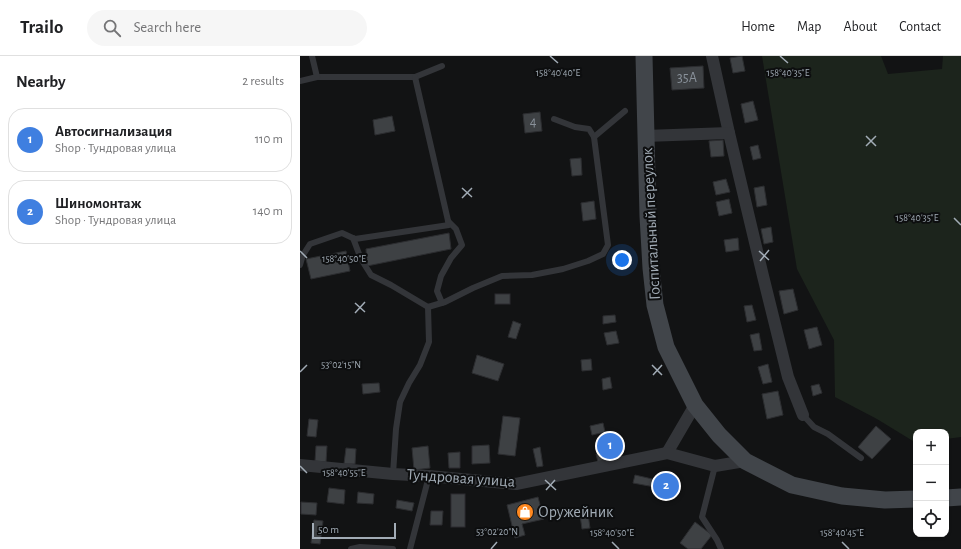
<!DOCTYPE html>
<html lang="en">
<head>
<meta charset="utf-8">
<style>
	body { margin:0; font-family:"Alegreya Sans",sans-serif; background:#f6f6f6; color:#202124 }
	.controls { position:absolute; right:12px; bottom:12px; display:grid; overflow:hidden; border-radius:8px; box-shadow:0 1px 3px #0004 }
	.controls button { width:36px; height:36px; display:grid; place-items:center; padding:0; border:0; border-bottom:1px solid #e0e0e0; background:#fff; color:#202124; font:20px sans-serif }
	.scale { position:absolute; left:12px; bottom:10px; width:84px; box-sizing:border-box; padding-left:4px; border:2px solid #a2acb6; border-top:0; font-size:11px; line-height:14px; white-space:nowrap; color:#a2acb6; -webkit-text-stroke:3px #0d0e0f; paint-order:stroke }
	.you { position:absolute; left:322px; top:204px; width:14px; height:14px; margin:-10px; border:3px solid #fff; border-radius:50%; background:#1a73e8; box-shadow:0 0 0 6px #1a73e833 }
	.badge { display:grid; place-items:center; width:26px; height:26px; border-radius:50%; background:#844f22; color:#fff; font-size:13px; font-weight:700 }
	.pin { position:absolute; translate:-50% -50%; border:2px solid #fff; box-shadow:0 1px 4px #0006 }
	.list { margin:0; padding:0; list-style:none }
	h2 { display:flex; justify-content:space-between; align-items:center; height:52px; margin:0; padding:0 16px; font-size:17px }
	h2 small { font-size:13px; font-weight:400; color:#757577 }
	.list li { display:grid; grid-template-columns:26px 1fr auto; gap:12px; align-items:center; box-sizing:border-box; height:64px; margin:0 8px 8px; padding:0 8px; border:1px solid #e0e0e0; border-radius:16px }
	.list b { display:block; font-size:15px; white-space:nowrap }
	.list p { margin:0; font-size:13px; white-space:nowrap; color:#757577 }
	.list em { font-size:13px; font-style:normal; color:#757577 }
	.icon { flex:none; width:22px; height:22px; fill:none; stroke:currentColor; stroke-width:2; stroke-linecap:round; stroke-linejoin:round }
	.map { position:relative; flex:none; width:661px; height:493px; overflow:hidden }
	header { display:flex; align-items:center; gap:24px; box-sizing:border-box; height:56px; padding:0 20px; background:#fff; border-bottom:1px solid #e0e0e0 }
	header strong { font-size:19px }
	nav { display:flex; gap:22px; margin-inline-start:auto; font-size:14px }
	.search { width:280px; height:36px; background:#f6f6f6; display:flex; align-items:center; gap:10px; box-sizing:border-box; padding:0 14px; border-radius:22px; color:#757577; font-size:15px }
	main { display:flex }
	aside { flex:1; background:#fff }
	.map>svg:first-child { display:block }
	.green { fill:#1c241c }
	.building { fill:#3e4144; stroke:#2c2d30 }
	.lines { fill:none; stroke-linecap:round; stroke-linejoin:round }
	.service { stroke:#333539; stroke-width:6 }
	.minor { stroke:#333539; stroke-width:12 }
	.secondary { stroke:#41454a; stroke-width:17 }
	.ticks { fill:none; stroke:#a2acb6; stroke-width:1.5 }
	.labels { text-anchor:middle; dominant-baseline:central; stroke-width:4; stroke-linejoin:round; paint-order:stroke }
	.number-label { font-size:14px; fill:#89919a }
	.street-label { font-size:16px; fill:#a2acb6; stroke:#0d0e0f }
	.poi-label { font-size:16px; fill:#a2acb6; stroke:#0d0e0f; text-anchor:start }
	.ticks-label { font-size:10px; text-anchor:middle; fill:#a2acb6; stroke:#0d0e0f; stroke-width:4; stroke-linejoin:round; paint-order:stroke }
</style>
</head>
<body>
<header>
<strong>Trailo</strong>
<div class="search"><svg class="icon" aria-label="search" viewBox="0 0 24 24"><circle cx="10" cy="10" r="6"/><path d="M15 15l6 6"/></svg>Search here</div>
<nav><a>Home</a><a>Map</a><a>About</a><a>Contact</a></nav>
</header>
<main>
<aside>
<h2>Nearby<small>2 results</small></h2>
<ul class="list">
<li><span class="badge" style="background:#3f7fe0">1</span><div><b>Автосигнализация</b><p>Shop · Тундровая улица</p></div><em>110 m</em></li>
<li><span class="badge" style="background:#3f7fe0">2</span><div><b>Шиномонтаж</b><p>Shop · Тундровая улица</p></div><em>140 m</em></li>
</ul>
</aside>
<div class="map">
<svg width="661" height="493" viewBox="0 0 661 493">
	<rect width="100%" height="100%" fill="#121314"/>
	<!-- green -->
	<polygon class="green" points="462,0 581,0 588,18 642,13 643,0 661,0 661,381 646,383 646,376 616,376 616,385 613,385 577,363 535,341 534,284 497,213"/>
	<!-- building -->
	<g class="building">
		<polygon points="442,0 445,15 433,17 430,2"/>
		<polygon points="403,10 404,32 372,34 370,12"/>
		<polygon points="453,45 458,64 445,67 441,48"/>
		<polygon points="240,56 242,75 225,77 223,58"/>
		<polygon points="92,60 95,75 75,79 73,64"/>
		<polygon points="423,84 424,100 411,101 409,85"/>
		<polygon points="458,89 461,102 453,104 450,91"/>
		<polygon points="281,102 282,119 272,120 270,103"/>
		<polygon points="426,123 430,136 416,139 413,126"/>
		<polygon points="464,130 467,149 457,151 454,132"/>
		<polygon points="429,143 432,157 419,160 416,146"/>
		<polygon points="294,145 296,163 283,165 281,147"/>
		<polygon points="471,171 473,186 464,188 461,173"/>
		<polygon points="149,177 151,193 67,210 66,193"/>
		<polygon points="438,182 439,194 426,196 424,184"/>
		<polygon points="46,195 50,215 11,223 6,203"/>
		<polygon points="493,233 498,254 484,258 479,235"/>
		<rect x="195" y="238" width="15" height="10"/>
		<polygon points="452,249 456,264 447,266 444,250"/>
		<polygon points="315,259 316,266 303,268 303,260"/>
		<polygon points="213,265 221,268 216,283 208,281"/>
		<polygon points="517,271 522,289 509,293 504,274"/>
		<polygon points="316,275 319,287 307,289 304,277"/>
		<polygon points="459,277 462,294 454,295 450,279"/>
		<polygon points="177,299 204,308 198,325 172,317"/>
		<polygon points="291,303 292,314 282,315 281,304"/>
		<polygon points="468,308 472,326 463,328 458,311"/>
		<polygon points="310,321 312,332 303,334 302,323"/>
		<polygon points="79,327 80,336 63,338 62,328"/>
		<polygon points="519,328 522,337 513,340 511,330"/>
		<polygon points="478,335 483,359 467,363 462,338"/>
		<polygon points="203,360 220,362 215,400 198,398"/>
		<polygon points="9,363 18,364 16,381 7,380"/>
		<polygon points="303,367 305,376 292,379 290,370"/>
		<polygon points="576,370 591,383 572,403 558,391"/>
		<polygon points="189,389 190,407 172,408 172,390"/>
		<polygon points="16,390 27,390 26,406 15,405"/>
		<polygon points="128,390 130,412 114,414 112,392"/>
		<polygon points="240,391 243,410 237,411 233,393"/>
		<polygon points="46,392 56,393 55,408 44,408"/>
		<polygon points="309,395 311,403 298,406 296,398"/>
		<polygon points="160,396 160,412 149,412 148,397"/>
		<polygon points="335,419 361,425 360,432 333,427"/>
		<polygon points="361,425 372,427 370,435 360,432"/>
		<polygon points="29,432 45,434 44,448 27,446"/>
		<polygon points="58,436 74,438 73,448 57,447"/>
		<rect x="151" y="438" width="14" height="33"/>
		<polygon points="238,441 244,463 222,468 225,479 215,482 207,449"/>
		<polygon points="97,444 114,447 112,455 96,452"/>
		<polygon points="1,446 17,447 16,459 1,458"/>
		<polygon points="131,455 143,455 142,469 130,469"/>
		<polygon points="288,458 290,472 282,473 280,459"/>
		<polygon points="14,464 23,465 20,488 11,487"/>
		<polygon points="395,466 412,479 401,493 388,493 380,487"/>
	</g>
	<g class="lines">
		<!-- service -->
		<g class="service">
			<polyline points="17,21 115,21 142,10"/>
			<polyline points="0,25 17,21 12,0"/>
			<polyline points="254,63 275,71 289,73 294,81"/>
			<polyline points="53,182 61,203 71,219 91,229 128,251 129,286 120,309 109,327 100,346 96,373 93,418"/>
			<polyline points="0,209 3,199 10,188 42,177 55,183 149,169 115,21"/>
			<polyline points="142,247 137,235 141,220 151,202 162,189 156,173 148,165"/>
			<polyline points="128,251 145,246 173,232 202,220 232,219 263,213 288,205 303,198 308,189 294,81 325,55"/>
			<polyline points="503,359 514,371 528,378 561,402"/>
			<polyline points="415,410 402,461 417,484 421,493"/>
			<polyline points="51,493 60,491 93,493"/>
			<polyline points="110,493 129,420"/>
		</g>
		<!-- minor -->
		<g class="minor">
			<polyline points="412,0 429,77"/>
			<polyline points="345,80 429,77 463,220 488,321 503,359"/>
			<polyline points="367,397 395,349"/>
			<polyline points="0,409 93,418 129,420 216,428 367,397 415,410 445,405"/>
		</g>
		<!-- secondary -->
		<g class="secondary">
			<polyline points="344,0 348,160 351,212 355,249 366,291 395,349 419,379 445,405 492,429 542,440 585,444 616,443"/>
			<polyline points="646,442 661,441"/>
		</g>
	</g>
	<!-- ticks -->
	<path class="ticks" d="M250 0 258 7M480 0 488 7M566 80 576 90M566 90 576 80M162 132 172 141M162 142 172 132M654 162 661 169M0 195 7 202M459 195 469 204M460 205 469 194M55 247 65 256M55 257 65 246M352 309 362 319M0 316 7 309M353 319 362 309M0 410 7 417M245 424 256 434M246 434 255 424M312 486 319 493M542 486 549 493M191 493 197 486"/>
	<!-- icons -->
	<defs>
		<g id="shop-disc" transform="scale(0.9)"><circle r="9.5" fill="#ff881f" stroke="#0d0e0f"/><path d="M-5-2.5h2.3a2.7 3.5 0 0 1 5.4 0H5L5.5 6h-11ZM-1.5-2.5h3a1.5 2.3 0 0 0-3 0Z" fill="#fff"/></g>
	</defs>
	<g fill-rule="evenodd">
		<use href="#shop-disc" x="225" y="456"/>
	</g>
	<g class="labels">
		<!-- number labels -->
		<g class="number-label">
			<text x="387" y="22">35А</text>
			<text x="233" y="66">4</text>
		</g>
		<!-- street labels -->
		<g class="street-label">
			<text transform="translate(351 168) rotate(-93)">Госпитальный переулок</text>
			<text transform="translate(161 422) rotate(4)">Тундровая улица</text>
		</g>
		<!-- poi labels -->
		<g class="poi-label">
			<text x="238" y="456">Оружейник</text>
		</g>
	</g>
	<g class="ticks-label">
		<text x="258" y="20">158°40'40"E</text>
		<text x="488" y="20">158°40'35"E</text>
		<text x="617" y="165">158°40'35"E</text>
		<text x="44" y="206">158°40'50"E</text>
		<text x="41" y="312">53°02'15"N</text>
		<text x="44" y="420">158°40'55"E</text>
		<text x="197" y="479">53°02'20"N</text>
		<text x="312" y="480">158°40'50"E</text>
		<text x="542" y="480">158°40'45"E</text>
	</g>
</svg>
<div class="controls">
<button>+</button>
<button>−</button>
<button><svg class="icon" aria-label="locate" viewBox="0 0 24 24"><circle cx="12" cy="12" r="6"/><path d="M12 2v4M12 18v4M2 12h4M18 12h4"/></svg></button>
</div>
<div class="scale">50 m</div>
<div class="you"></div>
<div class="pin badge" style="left:310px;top:390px;background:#3f7fe0">1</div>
<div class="pin badge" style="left:366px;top:430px;background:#3f7fe0">2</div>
</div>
</main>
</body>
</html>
